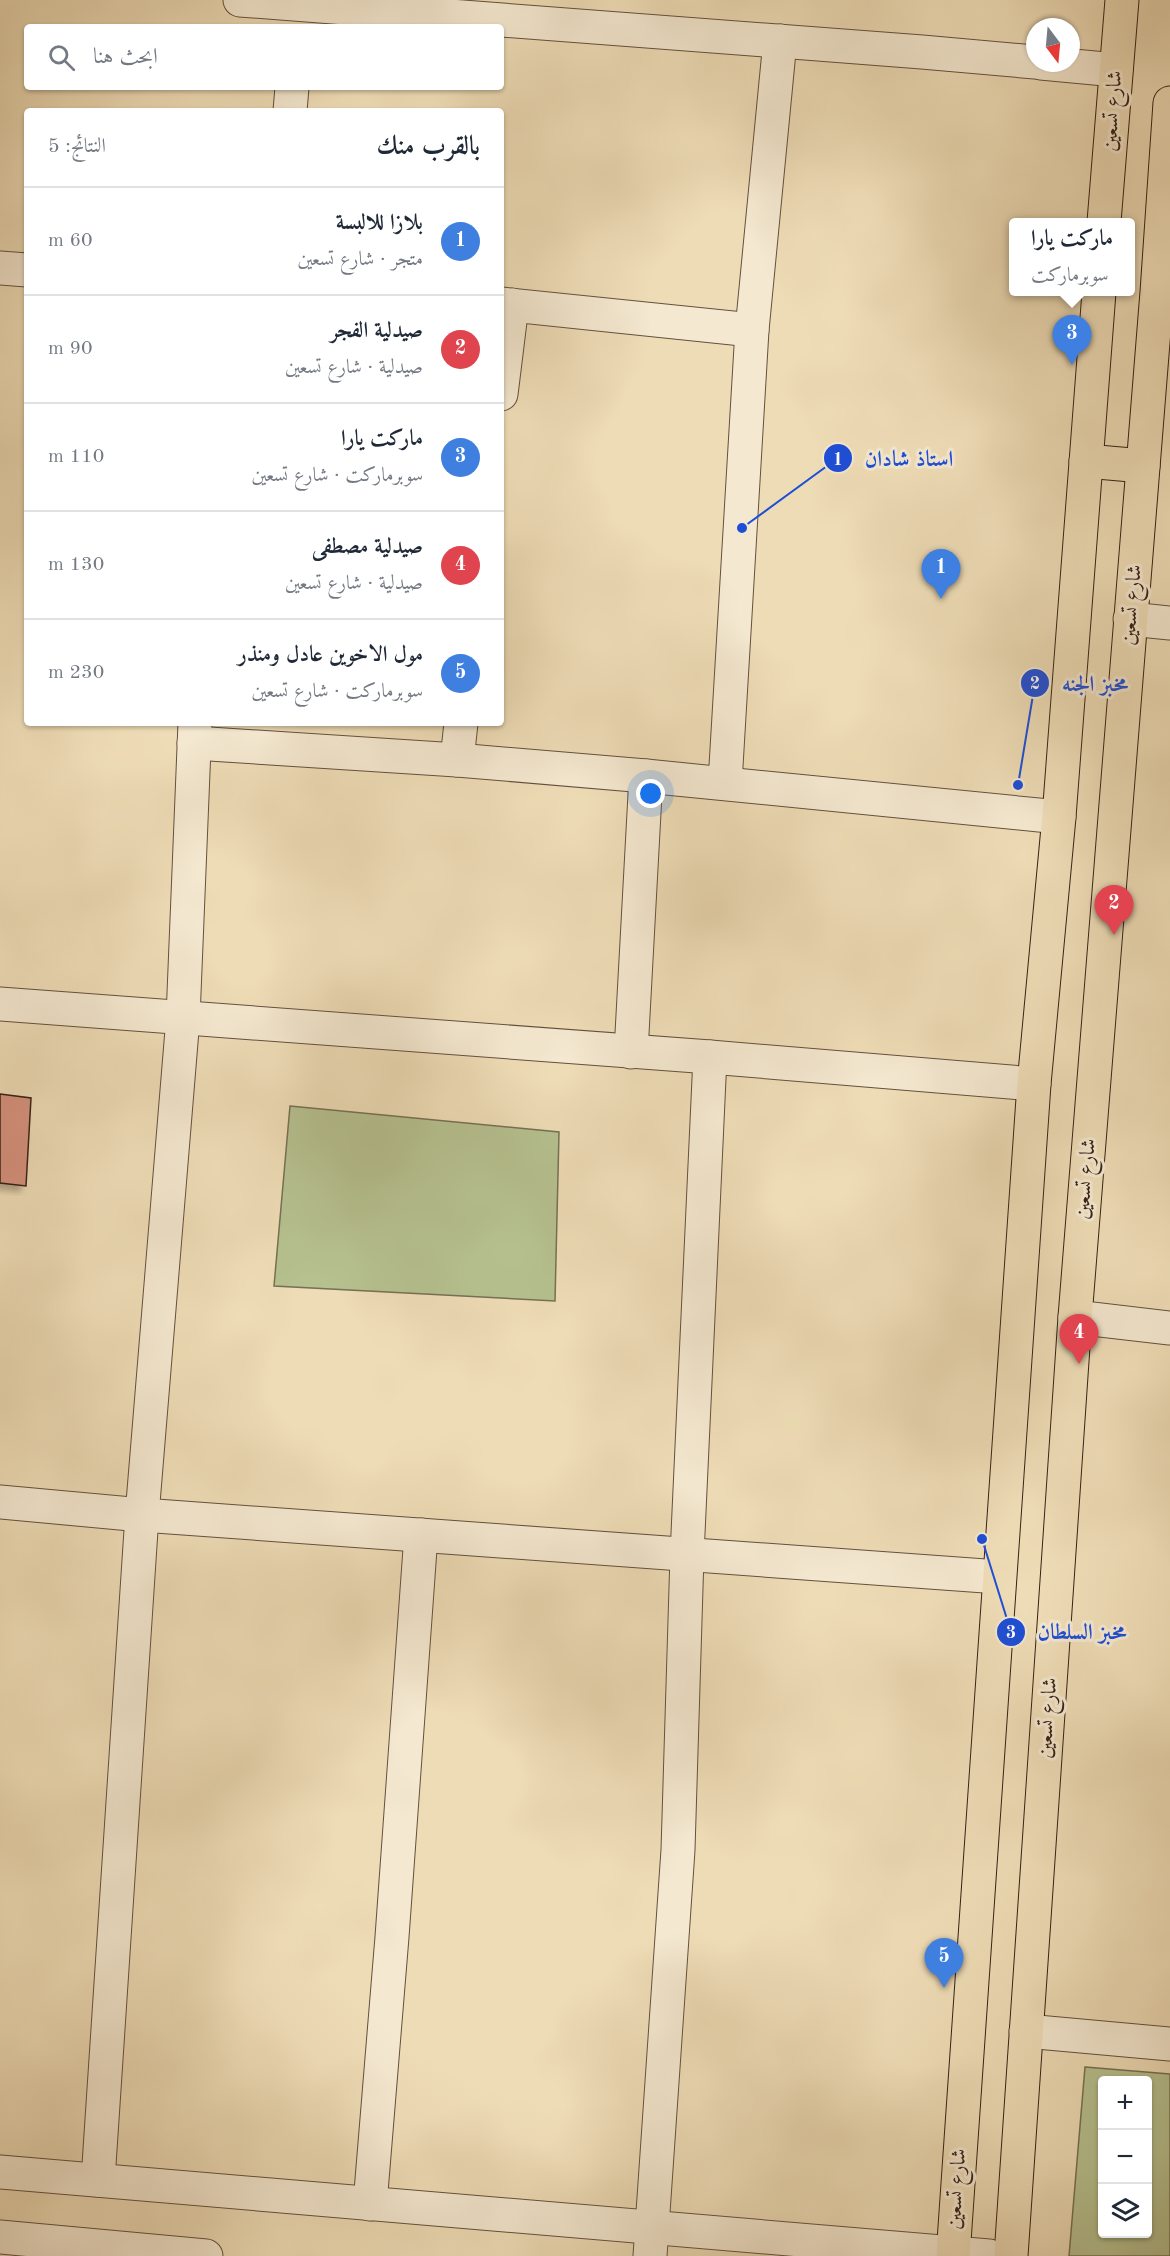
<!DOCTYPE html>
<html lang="ar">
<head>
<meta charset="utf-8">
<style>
	body { margin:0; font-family:"Old Standard TT",Amiri,serif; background:#f6f6f7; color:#1f2937; direction:rtl }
	.controls { position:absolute; right:18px; bottom:18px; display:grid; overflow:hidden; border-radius:6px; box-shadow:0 2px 4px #0004 }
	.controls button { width:54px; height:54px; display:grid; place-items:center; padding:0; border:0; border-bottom:2px solid #e0e1e3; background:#fff; color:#1f2937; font:30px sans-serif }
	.compass { position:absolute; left:1026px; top:18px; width:54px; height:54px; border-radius:50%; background:#fff; box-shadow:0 2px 4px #0004; rotate:164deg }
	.you { position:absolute; left:651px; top:794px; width:21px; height:21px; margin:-15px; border:4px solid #fff; border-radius:50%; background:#1a73e8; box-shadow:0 0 0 9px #1a73e833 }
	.badge { display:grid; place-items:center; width:39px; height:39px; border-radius:50%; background:#b45309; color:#fff; font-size:20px; font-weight:700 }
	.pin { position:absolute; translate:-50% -50px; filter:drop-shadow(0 2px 3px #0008) }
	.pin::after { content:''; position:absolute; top:32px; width:21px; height:18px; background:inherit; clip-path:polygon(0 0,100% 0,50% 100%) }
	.popup { position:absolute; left:1009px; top:218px; width:126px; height:78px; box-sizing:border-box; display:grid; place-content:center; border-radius:6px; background:#fff; filter:drop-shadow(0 2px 4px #0005); font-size:20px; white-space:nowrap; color:#747a83 }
	.popup b { font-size:22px; color:#1f2937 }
	.popup::after { content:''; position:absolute; left:50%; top:100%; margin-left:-12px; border:12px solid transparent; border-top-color:#fff }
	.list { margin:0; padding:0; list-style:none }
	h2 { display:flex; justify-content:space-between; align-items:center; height:78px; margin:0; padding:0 24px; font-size:26px }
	h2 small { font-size:20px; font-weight:400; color:#747a83 }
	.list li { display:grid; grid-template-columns:39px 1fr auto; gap:18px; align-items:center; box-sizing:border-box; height:108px; padding:0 24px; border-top:2px solid #e0e1e3 }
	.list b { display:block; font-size:22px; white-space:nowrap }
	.list p { margin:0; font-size:20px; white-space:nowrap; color:#747a83 }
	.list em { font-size:20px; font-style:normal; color:#747a83 }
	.icon { flex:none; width:33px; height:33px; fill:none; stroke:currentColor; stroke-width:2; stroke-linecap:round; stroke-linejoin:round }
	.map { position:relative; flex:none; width:1170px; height:2256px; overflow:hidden; direction:ltr }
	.search { position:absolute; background:#fff; box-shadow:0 2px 4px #0004; left:24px; top:24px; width:480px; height:66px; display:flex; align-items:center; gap:15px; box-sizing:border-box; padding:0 21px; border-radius:6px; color:#747a83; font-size:22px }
	.panel { position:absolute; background:#fff; box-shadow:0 2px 4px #0004; left:24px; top:108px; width:480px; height:618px; border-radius:6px; direction:rtl }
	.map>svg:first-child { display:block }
	.green { fill:#b6c190; stroke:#767153; stroke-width:1.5; fill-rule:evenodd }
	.building { fill:#d6917e; stroke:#362116; stroke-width:1.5; filter:url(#shadow) }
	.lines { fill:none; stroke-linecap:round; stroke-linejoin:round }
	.minor-casing { stroke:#64503e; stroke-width:35 }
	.major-casing { stroke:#362116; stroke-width:35 }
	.minor { stroke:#f4e8d0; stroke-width:33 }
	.major { stroke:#eedcb6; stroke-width:33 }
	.labels { text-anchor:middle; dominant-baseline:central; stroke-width:6; stroke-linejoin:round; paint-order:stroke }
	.street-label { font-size:21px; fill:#362116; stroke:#f4e8d0 }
	.leader { fill:none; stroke:#1d4ed8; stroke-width:2 }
	.callout-dot { fill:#1d4ed8; stroke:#f4e8d0; stroke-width:2 }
	.mark-label { font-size:18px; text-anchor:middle; font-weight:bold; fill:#fff }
	.callout-label { font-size:22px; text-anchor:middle; font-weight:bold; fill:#1d4ed8; stroke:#f4e8d0; stroke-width:6; stroke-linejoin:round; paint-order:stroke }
</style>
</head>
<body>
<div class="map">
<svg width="1170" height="2256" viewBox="0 0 1170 2256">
	<defs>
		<filter id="shadow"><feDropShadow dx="-5.5" dy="5.5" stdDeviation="3" flood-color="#0004"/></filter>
	</defs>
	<rect width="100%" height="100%" fill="#eedcb6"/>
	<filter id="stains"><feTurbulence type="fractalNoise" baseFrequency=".00333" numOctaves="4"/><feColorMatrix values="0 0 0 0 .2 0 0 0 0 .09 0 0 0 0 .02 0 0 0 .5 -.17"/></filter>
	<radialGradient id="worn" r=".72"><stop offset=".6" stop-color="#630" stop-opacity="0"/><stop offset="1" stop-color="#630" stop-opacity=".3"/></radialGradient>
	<!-- green -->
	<g class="green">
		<polygon points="290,1106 559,1132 555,1301 274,1286"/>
		<path d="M1085 2067 1170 2074V2256H1069ZM1102 2080H1148V2234H1102Z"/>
	</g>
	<!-- building -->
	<polygon class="building" points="0,1094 31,1098 26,1186 0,1183"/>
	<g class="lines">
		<!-- minor casing -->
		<g class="minor-casing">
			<g id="minor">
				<polyline points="240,0 922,52 1035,62"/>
				<polyline points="1041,63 1116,70"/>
				<polyline points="290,111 292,87"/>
				<polyline points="0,268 27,270"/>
				<polyline points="501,304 752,330"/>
				<polyline points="501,394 512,305"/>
				<polyline points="1130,619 1170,623"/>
				<polyline points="194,743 457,760 646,776 1059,817"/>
				<polyline points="457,760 461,723"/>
				<polyline points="725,783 752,330 780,41"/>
				<polyline points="0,1004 710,1057 1034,1084"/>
				<polyline points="631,1052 646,776"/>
				<polyline points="1075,1317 1170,1328"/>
				<polyline points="0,1502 142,1515 999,1577"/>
				<polyline points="1026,2031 1170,2044"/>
				<polyline points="0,2172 989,2256"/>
				<polyline points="98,2180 142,1515 183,1018 195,723"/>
				<polyline points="370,2204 392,1937 421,1535"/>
				<polyline points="0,2237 206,2256"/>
				<polyline points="650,2256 678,1850 687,1555 710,1057"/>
			</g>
		</g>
		<!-- major casing -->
		<g class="major-casing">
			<g id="major">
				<polyline points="1104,222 1122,0"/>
				<polyline points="1086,461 1143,466"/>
				<polyline points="953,2256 1034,1084 1059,817 1099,292"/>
				<polyline points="1011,2256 1075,1317 1157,292 1170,103"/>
			</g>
		</g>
		<!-- minor -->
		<use href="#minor" class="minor"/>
		<!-- major -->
		<use href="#major" class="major"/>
	</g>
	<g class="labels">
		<!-- street labels -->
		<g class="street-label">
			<text transform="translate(1113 111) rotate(-86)">شارع تسعين</text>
			<text transform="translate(1132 605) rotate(-85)">شارع تسعين</text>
			<text transform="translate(1086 1179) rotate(-85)">شارع تسعين</text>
			<text transform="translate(1048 1718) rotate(-86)">شارع تسعين</text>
			<text transform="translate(957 2189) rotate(-86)">شارع تسعين</text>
		</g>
	</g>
	<!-- callouts -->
	<path class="leader" d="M742 528L838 458M1018 785L1035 683M982 1539L1011 1632"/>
	<g class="callout-dot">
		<circle cx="742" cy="528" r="6"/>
		<circle cx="1018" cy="785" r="6"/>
		<circle cx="982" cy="1539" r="6"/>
		<circle cx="838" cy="458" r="15"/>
		<circle cx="1035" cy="683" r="15"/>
		<circle cx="1011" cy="1632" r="15"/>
	</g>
	<g class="mark-label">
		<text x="838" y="465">1</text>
		<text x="1035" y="689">2</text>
		<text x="1011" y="1638">3</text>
	</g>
	<g class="callout-label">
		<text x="909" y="466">استاذ شادان</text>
		<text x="1095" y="691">مخبز الجنه</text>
		<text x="1082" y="1639">مخبز السلطان</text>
	</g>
	<rect width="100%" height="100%" filter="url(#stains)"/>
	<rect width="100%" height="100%" fill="url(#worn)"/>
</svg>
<div class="controls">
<button>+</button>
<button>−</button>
<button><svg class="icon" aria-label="layers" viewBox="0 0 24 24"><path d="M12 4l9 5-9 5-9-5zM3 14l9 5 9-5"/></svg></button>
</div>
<svg class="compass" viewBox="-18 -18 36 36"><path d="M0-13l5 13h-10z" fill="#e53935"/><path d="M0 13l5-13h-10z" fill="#747a83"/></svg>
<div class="you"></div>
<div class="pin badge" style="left:941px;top:599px;background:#3f7fe0">1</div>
<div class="pin badge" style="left:1114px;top:935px;background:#e0444e">2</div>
<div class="pin badge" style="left:1072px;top:365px;background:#3f7fe0">3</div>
<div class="popup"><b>ماركت يارا</b>سوبرماركت</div>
<div class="pin badge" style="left:1079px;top:1364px;background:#e0444e">4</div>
<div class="pin badge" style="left:944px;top:1988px;background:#3f7fe0">5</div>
<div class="search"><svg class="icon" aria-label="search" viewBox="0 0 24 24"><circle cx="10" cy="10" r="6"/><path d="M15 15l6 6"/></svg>ابحث هنا</div>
<section class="panel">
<h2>بالقرب منك<small>النتائج: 5</small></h2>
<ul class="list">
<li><span class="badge" style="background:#3f7fe0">1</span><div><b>بلازا للالبسة</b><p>متجر · شارع تسعين</p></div><em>60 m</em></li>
<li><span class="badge" style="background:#e0444e">2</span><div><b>صيدلية الفجر</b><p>صيدلية · شارع تسعين</p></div><em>90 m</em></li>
<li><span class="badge" style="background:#3f7fe0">3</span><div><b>ماركت يارا</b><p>سوبرماركت · شارع تسعين</p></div><em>110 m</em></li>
<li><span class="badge" style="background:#e0444e">4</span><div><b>صيدلية مصطفى</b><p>صيدلية · شارع تسعين</p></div><em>130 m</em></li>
<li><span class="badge" style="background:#3f7fe0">5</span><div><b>مول الاخوين عادل ومنذر</b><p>سوبرماركت · شارع تسعين</p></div><em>230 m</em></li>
</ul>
</section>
</div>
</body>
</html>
